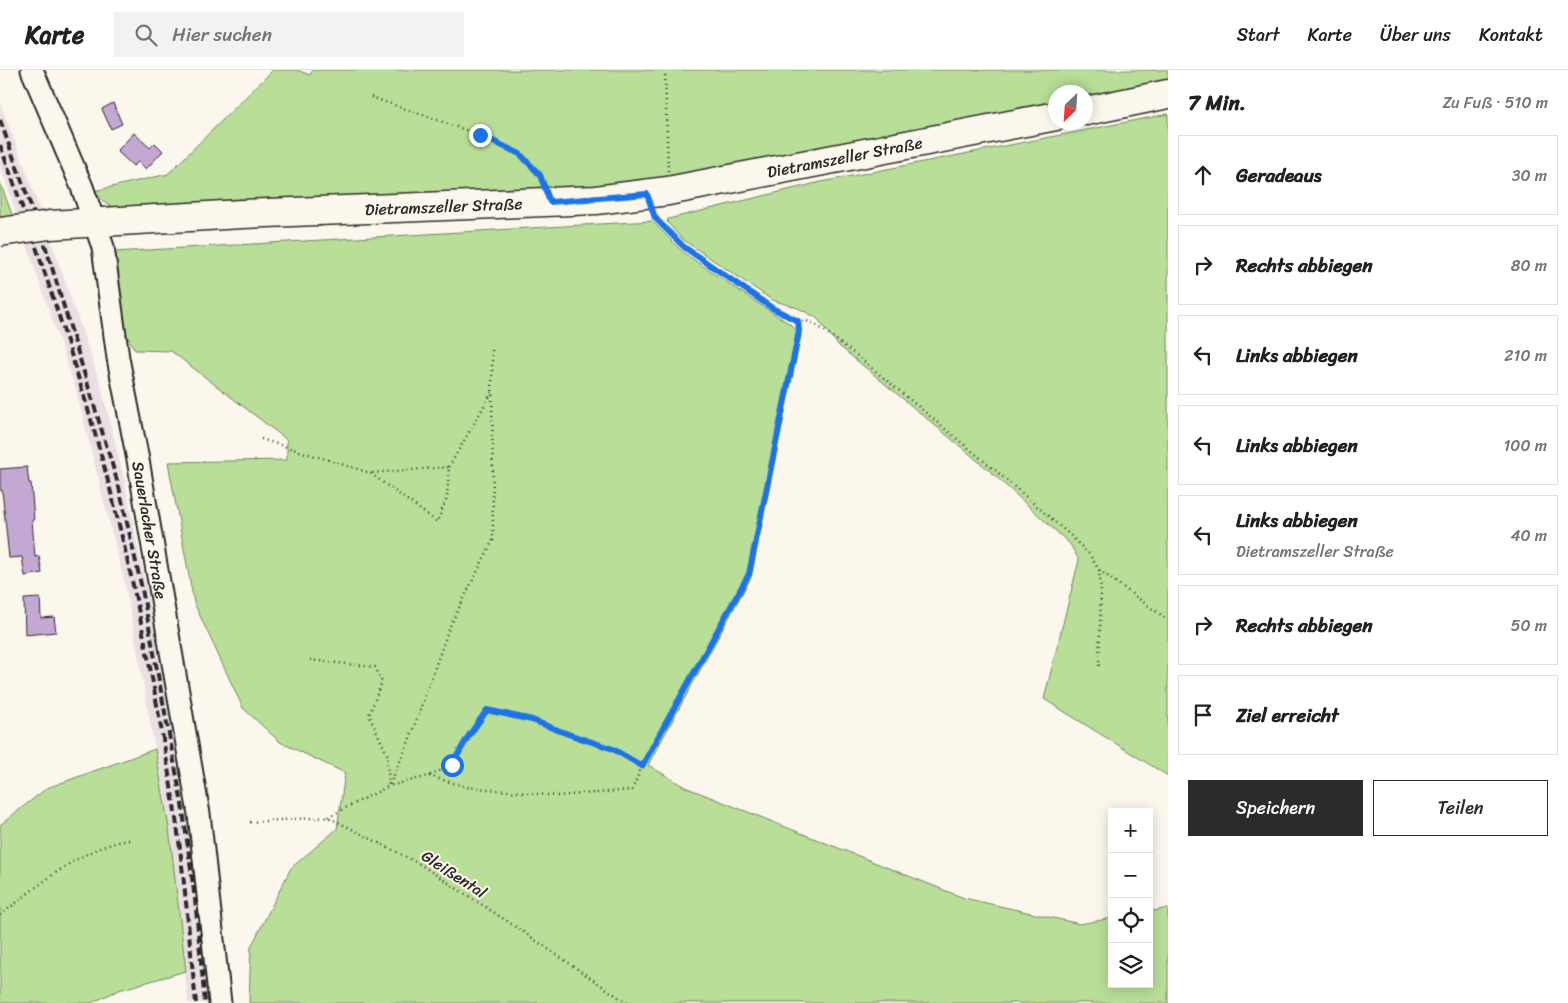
<!DOCTYPE html>
<html lang="de">
<head>
<meta charset="utf-8">
<style>
	body { margin:0; font-family:Sriracha,sans-serif; background:#f2f2f2; color:#202124 }
	.controls { position:absolute; right:15px; bottom:15px; display:grid; overflow:hidden; border-radius:0px; box-shadow:0 2px 12px #0003 }
	.controls button { width:45px; height:45px; display:grid; place-items:center; padding:0; border:0; border-bottom:1px solid #e0e0e0; background:#fff; color:#202124; font:25px sans-serif }
	.compass { position:absolute; left:1048px; top:15px; width:45px; height:45px; border-radius:50%; background:#fff; box-shadow:0 2px 12px #0003; rotate:205deg }
	.stop { position:absolute; width:15px; height:15px; margin:-11px; border:4px solid #1a73e8; border-radius:50%; background:#fff }
	.stop.end { background:#1a73e8; border-color:#fff; box-shadow:0 1px 5px #0008 }
	.list { margin:0; padding:0; list-style:none }
	h2 { display:flex; justify-content:space-between; align-items:center; height:65px; margin:0; padding:0 20px; font-size:21px }
	h2 small { font-size:16px; font-weight:400; color:#757577 }
	.list li { display:grid; grid-template-columns:32px 1fr auto; gap:15px; align-items:center; box-sizing:border-box; height:80px; margin:0 10px 10px; padding:0 10px; border:1px solid #e0e0e0; border-radius:0px }
	.list b { display:block; font-size:19px; white-space:nowrap }
	.list p { margin:0; font-size:16px; white-space:nowrap; color:#757577 }
	.list em { font-size:16px; font-style:normal; color:#757577 }
	.actions { display:flex; gap:10px; padding:15px 20px }
	.actions a { flex:1; padding:11px 0; border:1px solid #2b2b2b; border-radius:0px; text-align:center; font-size:18px; color:#2b2b2b }
	.actions .main { background:#2b2b2b; color:#fff }
	.icon { flex:none; width:28px; height:28px; fill:none; stroke:currentColor; stroke-width:2; stroke-linecap:round; stroke-linejoin:round }
	.map { position:relative; flex:none; width:1168px; height:933px; overflow:hidden }
	header { display:flex; align-items:center; gap:30px; box-sizing:border-box; height:70px; padding:0 25px; background:#fff; border-bottom:1px solid #e0e0e0 }
	header strong { font-size:24px }
	nav { display:flex; gap:28px; margin-inline-start:auto; font-size:18px }
	.search { width:350px; height:45px; background:#f2f2f2; display:flex; align-items:center; gap:12px; box-sizing:border-box; padding:0 18px; border-radius:0px; color:#757577; font-size:19px }
	main { display:flex }
	aside { flex:1; background:#fff }
	.map>svg:first-child { display:block }
	.built { fill:#ebdfe4 }
	.green { fill:#b8de98; stroke:#728462 }
	.building { fill:#c5a7d3; stroke:#2b2b2b }
	.lines { fill:none; stroke-linecap:round; stroke-linejoin:round }
	.minor-casing { stroke:#2b2b2b; stroke-width:25 }
	.major-casing { stroke:#2b2b2b; stroke-width:31 }
	.path { stroke:#2b2b2b; stroke-width:2.5; stroke-dasharray:1 4; stroke-linecap:butt }
	.minor { stroke:#fbf7ec; stroke-width:21 }
	.major { stroke:#fbf7ec; stroke-width:28 }
	.rail { stroke:#2b2b2b; stroke-width:4; stroke-dasharray:8 4; stroke-linecap:butt }
	.major-bridge-casing { stroke:#2b2b2b; stroke-width:31; stroke-linecap:butt }
	.major-bridge { stroke:#fbf7ec; stroke-width:28 }
	.route { stroke:#1a73e8; stroke-width:6 }
	.labels { text-anchor:middle; dominant-baseline:central; stroke-width:4; stroke-linejoin:round; paint-order:stroke }
	.street-label { font-size:16px; fill:#2b2b2b; stroke:#fbf7ec }
</style>
</head>
<body>
<header>
<strong>Karte</strong>
<div class="search"><svg class="icon" aria-label="search" viewBox="0 0 24 24"><circle cx="10" cy="10" r="6"/><path d="M15 15l6 6"/></svg>Hier suchen</div>
<nav><a>Start</a><a>Karte</a><a>Über uns</a><a>Kontakt</a></nav>
</header>
<main>
<div class="map">
<svg width="1168" height="933" viewBox="0 0 1168 933">
	<rect width="100%" height="100%" fill="#fbf7ec"/>
	<filter id="ink" filterUnits="userSpaceOnUse"><feTurbulence type="fractalNoise" baseFrequency=".02" numOctaves="2"/><feDisplacementMap in="SourceGraphic" scale="10" xChannelSelector="R" yChannelSelector="G"/><feConvolveMatrix kernelMatrix="1 2 1 2 8 2 1 2 1" color-interpolation-filters="sRGB"/></filter>
	<g filter="url(#ink)">
		<!-- built -->
		<polygon class="built" points="0,33 29,108 100,312 125,413 146,516 188,732 211,933 188,933 178,828 169,758 127,523 76,320 0,96"/>
		<!-- green -->
		<g class="green">
			<polygon points="273,0 297,0 310,5 313,0 1168,0 1168,18 1086,33 1086,22 1056,22 1055,39 630,118 120,140 105,133 94,121 168,104"/>
			<polygon points="1168,44 1168,706 1044,629 1079,490 1070,474 990,401 838,275 817,248 798,238 772,230 682,169 667,152 668,149 821,112"/>
			<polygon points="0,112 13,147 0,149"/>
			<polygon points="652,151 684,183 756,232 790,254 801,265 776,381 751,507 648,695 685,717 964,828 1080,854 1112,848 1112,914 1149,914 1149,842 1168,838 1168,933 249,933 251,877 291,798 337,759 345,703 280,672 243,638 194,533 168,392 287,390 287,370 171,281 135,280 127,266 114,182"/>
			<polygon points="155,679 169,758 186,901 119,920 91,933 0,933 0,755 47,718"/>
		</g>
		<!-- building -->
		<g class="building">
			<polygon points="113,33 122,54 111,59 102,39"/>
			<polygon points="134,63 150,78 155,73 163,81 146,99 138,92 133,96 117,81"/>
			<polygon points="27,397 29,413 31,413 34,450 32,450 35,487 39,486 42,503 25,506 22,487 9,488 2,420 0,420 0,399"/>
			<polygon points="40,528 41,548 54,547 56,562 25,565 24,529"/>
		</g>
		<g class="lines">
			<!-- minor casing -->
			<g class="minor-casing">
				<g id="minor">
					<path id="s1" d="M32 0 82 117 103 177 118 288 138 390 199 744 220 933"/>
				</g>
			</g>
			<!-- major casing -->
			<g class="major-casing">
				<g id="major">
					<polyline points="1086,41 1168,24"/>
					<path id="s2" d="M50 155 242 144 596 130 668 121 1056 46"/>
				</g>
			</g>
			<!-- path -->
			<g class="path">
				<polyline points="665,0 668,101"/>
				<polyline points="371,27 480,65 520,84 539,105 542,112"/>
				<polyline points="654,144 674,167 695,185 772,238 790,248 798,251 807,251 818,256 856,285 996,401 1069,464 1089,484 1099,500 1101,519 1099,596"/>
				<polyline points="261,369 370,403 437,452 447,428 449,397 370,403"/>
				<polyline points="449,397 492,322"/>
				<polyline points="1099,500 1168,550"/>
				<polyline points="310,590 375,597 382,612 369,645 387,684 389,716 429,706 452,695 468,667 487,641 532,650 568,664 613,679 642,696 749,504 799,261 798,251"/>
				<polyline points="429,706 467,717 557,726 632,720 642,696"/>
				<polyline points="328,747 389,716 409,671 449,558 493,470 492,280"/>
				<polyline points="250,752 328,747 418,793 519,859 627,933"/>
				<path d="M0 845C38 817 81 776 130 770"/>
			</g>
			<!-- minor -->
			<use href="#minor" class="minor"/>
			<!-- major -->
			<use href="#major" class="major"/>
			<!-- rail -->
			<g class="rail">
				<polyline points="0,50 46,178 119,417 142,519 182,734 195,829 205,933"/>
				<path d="M0 75C30 157 58 240 83 323 124 457 152 596 174 735 184 800 189 867 196 933"/>
			</g>
			<!-- major-bridge casing -->
			<g class="major-bridge-casing">
				<polyline id="major-bridge" points="0,162 50,155"/>
			</g>
			<!-- major-bridge -->
			<use href="#major-bridge" class="major-bridge"/>
		</g>
	</g>
	<g class="lines" filter="url(#ink)">
		<!-- route -->
		<polyline class="route" points="452,695 468,667 487,640 532,650 568,664 613,679 642,696 749,504 799,261 798,251 772,238 684,177 655,148 647,124 550,132 540,105 520,84 480,65"/>
	</g>
	<g class="labels">
		<!-- street labels -->
		<g class="street-label">
			<text stroke="none"><textPath href="#s2" startOffset="799">Dietramszeller Straße</textPath></text>
			<text stroke="none"><textPath href="#s2" startOffset="394">Dietramszeller Straße</textPath></text>
			<text stroke="none"><textPath href="#s1" startOffset="478">Sauerlacher Straße</textPath></text>
			<text transform="translate(454 804) rotate(33)">Gleißental</text>
		</g>
	</g>
</svg>
<div class="controls">
<button>+</button>
<button>−</button>
<button><svg class="icon" aria-label="locate" viewBox="0 0 24 24"><circle cx="12" cy="12" r="6"/><path d="M12 2v4M12 18v4M2 12h4M18 12h4"/></svg></button>
<button><svg class="icon" aria-label="layers" viewBox="0 0 24 24"><path d="M12 4l9 5-9 5-9-5zM3 14l9 5 9-5"/></svg></button>
</div>
<svg class="compass" viewBox="-18 -18 36 36"><path d="M0-13l5 13h-10z" fill="#e53935"/><path d="M0 13l5-13h-10z" fill="#757577"/></svg>
<div class="stop" style="left:452px;top:695px"></div>
<div class="stop end" style="left:480px;top:65px"></div>
</div>
<aside>
<h2>7 Min.<small>Zu Fuß · 510 m</small></h2>
<ul class="list">
<li><svg class="icon" aria-label="ahead" viewBox="0 0 24 24"><path d="M12 20V5M6 11l6-6 6 6"/></svg><div><b>Geradeaus</b></div><em>30 m</em></li>
<li><svg class="icon" aria-label="right" viewBox="0 0 24 24"><path d="M7 20v-9h11M14 6l5 5-5 5"/></svg><div><b>Rechts abbiegen</b></div><em>80 m</em></li>
<li><svg class="icon" aria-label="left" viewBox="0 0 24 24"><path d="M17 20v-9H6M10 6l-5 5 5 5"/></svg><div><b>Links abbiegen</b></div><em>210 m</em></li>
<li><svg class="icon" aria-label="left" viewBox="0 0 24 24"><path d="M17 20v-9H6M10 6l-5 5 5 5"/></svg><div><b>Links abbiegen</b></div><em>100 m</em></li>
<li><svg class="icon" aria-label="left" viewBox="0 0 24 24"><path d="M17 20v-9H6M10 6l-5 5 5 5"/></svg><div><b>Links abbiegen</b><p>Dietramszeller Straße</p></div><em>40 m</em></li>
<li><svg class="icon" aria-label="right" viewBox="0 0 24 24"><path d="M7 20v-9h11M14 6l5 5-5 5"/></svg><div><b>Rechts abbiegen</b></div><em>50 m</em></li>
<li><svg class="icon" aria-label="arrive" viewBox="0 0 24 24"><path d="M6 21V4h12l-3 4 3 4H6"/></svg><div><b>Ziel erreicht</b></div></li>
</ul>
<div class="actions"><a class="main">Speichern</a><a>Teilen</a></div>
</aside>
</main>
</body>
</html>
